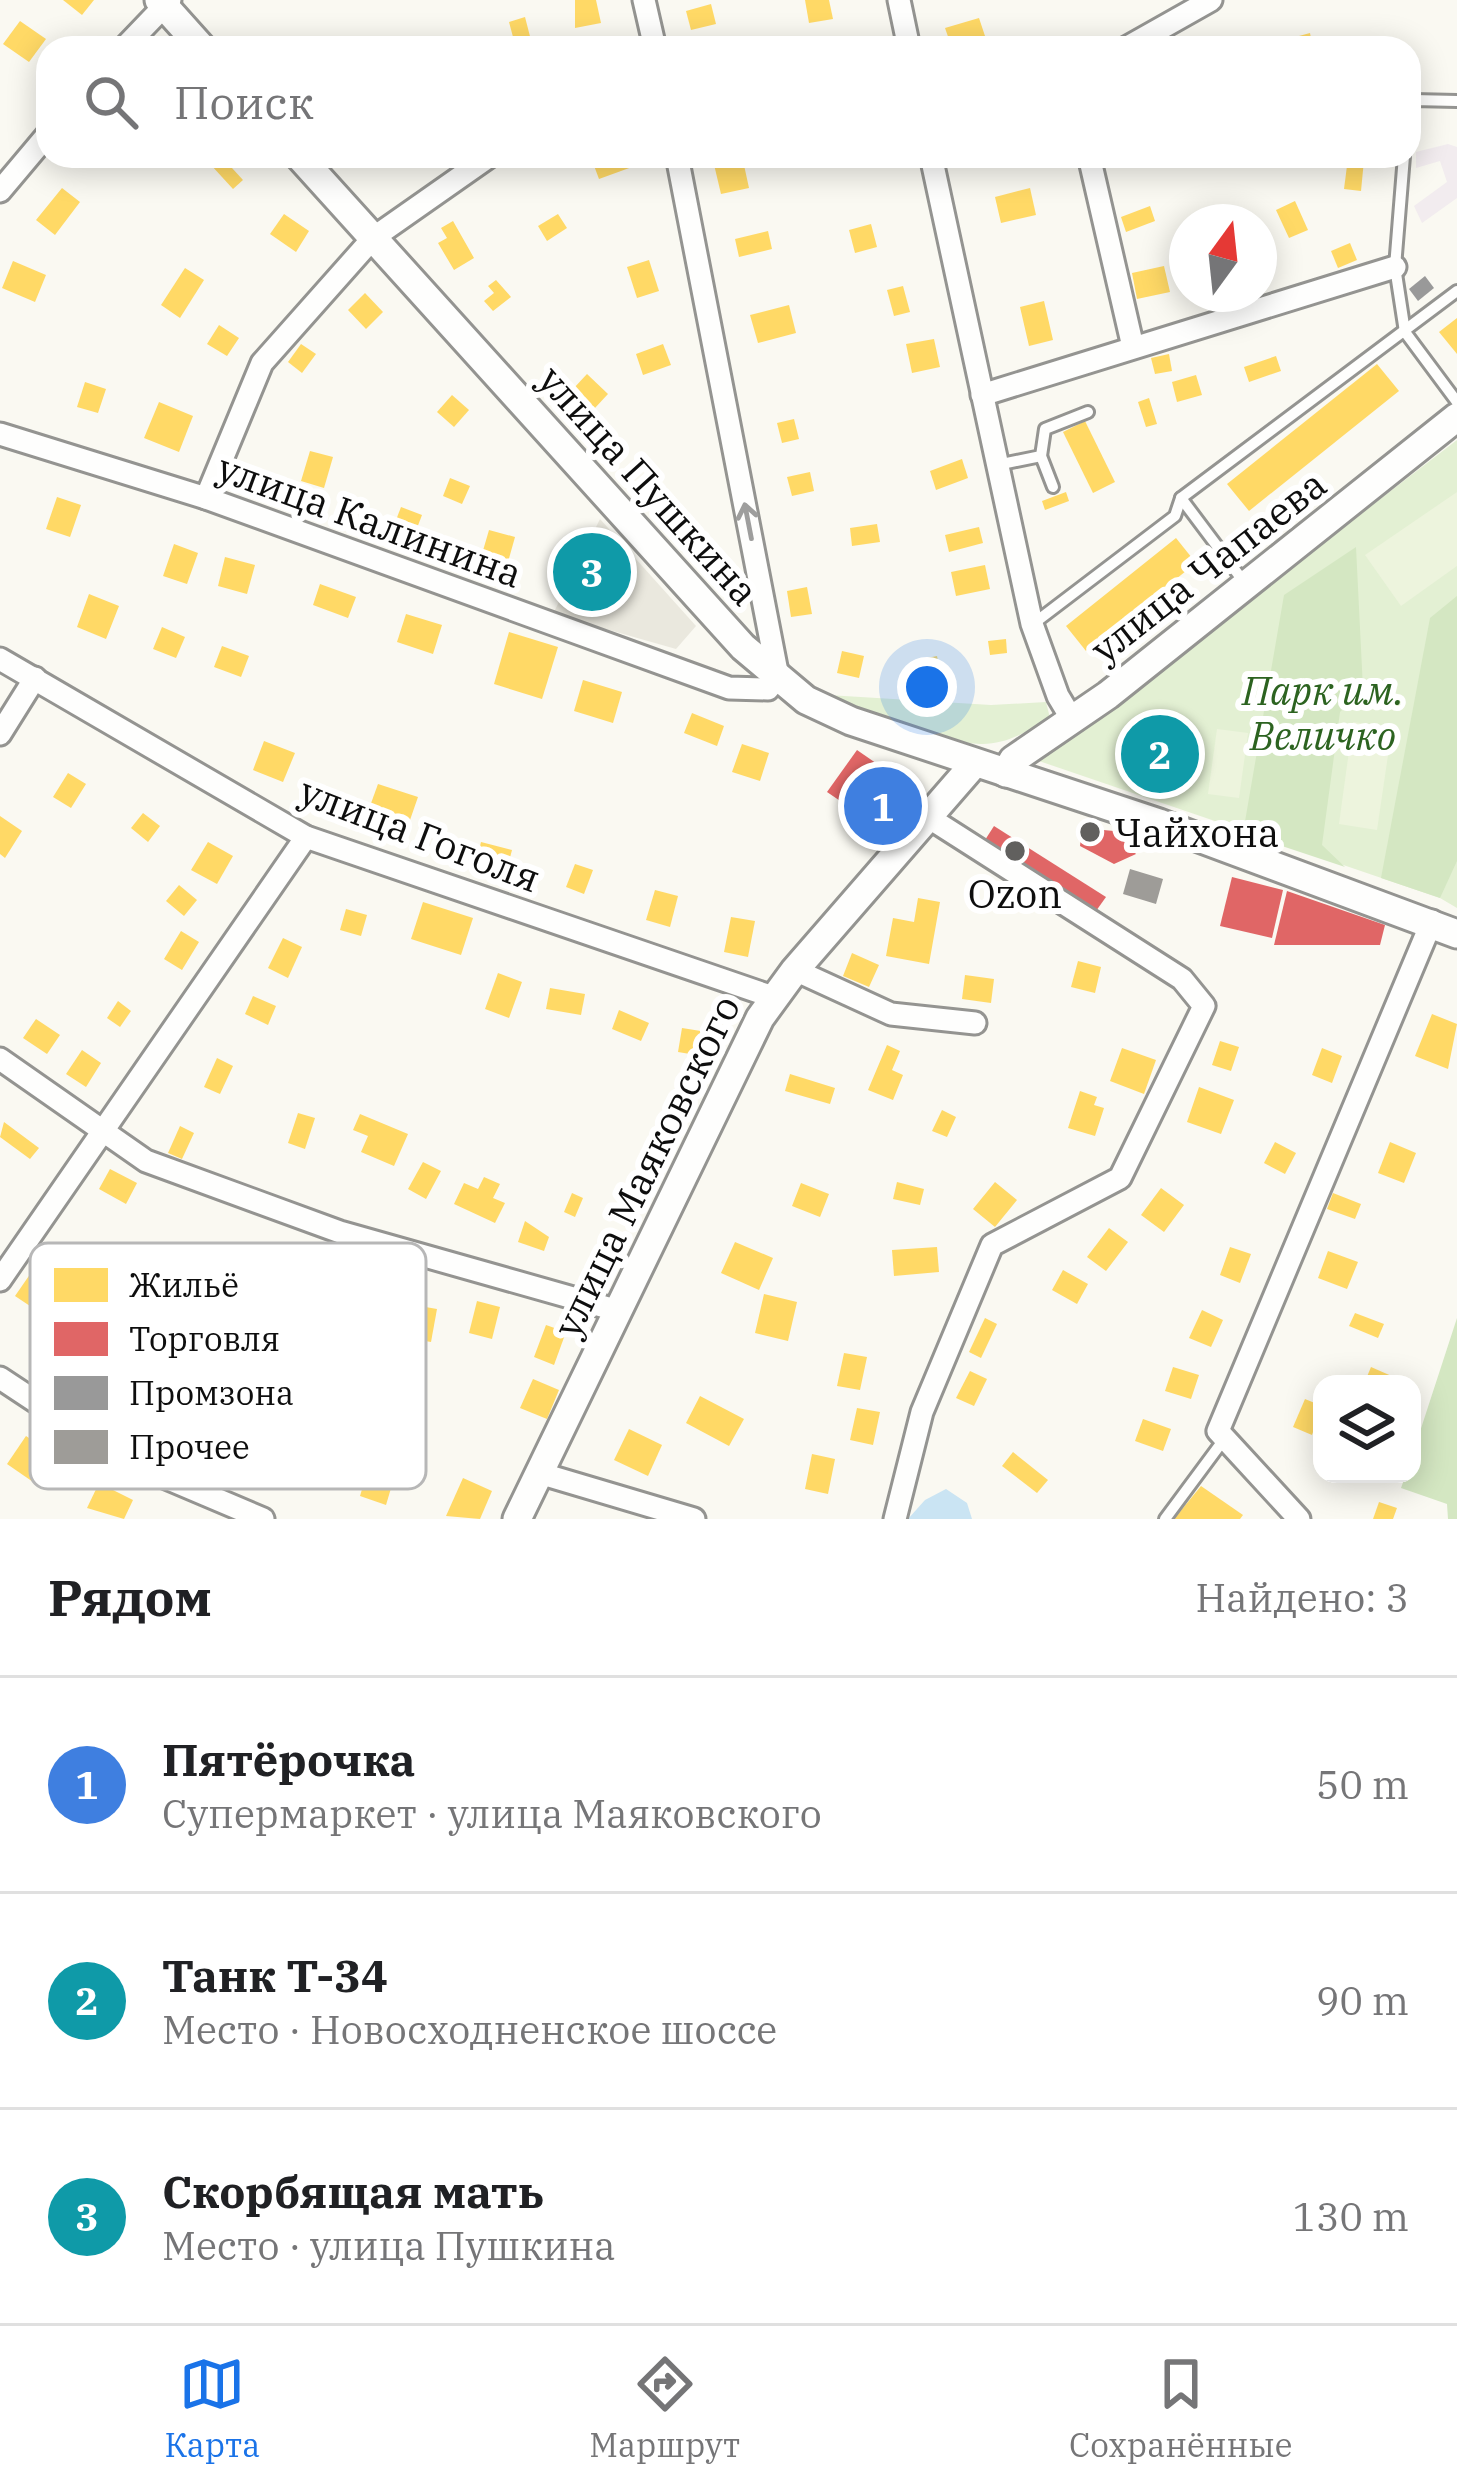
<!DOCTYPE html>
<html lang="ru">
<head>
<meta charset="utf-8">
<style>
	body { margin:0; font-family:"IBM Plex Serif",serif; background:#f2f2f2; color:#202124 }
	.controls { position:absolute; right:36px; bottom:36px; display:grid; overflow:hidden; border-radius:24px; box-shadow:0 6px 30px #0003 }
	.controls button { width:108px; height:108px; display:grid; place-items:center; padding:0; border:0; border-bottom:3px solid #e0e0e0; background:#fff; color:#202124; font:60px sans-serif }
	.compass { position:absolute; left:1169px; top:204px; width:108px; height:108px; border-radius:50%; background:#fff; box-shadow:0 6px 30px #0003; rotate:15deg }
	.you { position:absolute; left:927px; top:687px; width:42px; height:42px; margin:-30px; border:9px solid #fff; border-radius:50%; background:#1a73e8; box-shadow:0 0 0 18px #1a73e833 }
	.badge { display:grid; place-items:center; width:78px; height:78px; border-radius:50%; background:#1a73e8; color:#fff; font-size:39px; font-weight:700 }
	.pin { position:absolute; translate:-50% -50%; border:6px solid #fff; box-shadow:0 3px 12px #0006 }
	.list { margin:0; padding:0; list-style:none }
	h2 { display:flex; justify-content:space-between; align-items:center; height:156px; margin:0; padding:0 48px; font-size:51px }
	h2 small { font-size:39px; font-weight:400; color:#757577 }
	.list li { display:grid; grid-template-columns:78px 1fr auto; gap:36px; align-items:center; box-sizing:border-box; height:216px; padding:0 48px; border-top:3px solid #e0e0e0 }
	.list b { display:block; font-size:45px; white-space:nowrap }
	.list p { margin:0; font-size:39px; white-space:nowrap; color:#757577 }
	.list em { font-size:39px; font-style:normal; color:#757577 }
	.icon { flex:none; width:66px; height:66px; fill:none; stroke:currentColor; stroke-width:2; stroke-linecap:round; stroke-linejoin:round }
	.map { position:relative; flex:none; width:1457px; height:1519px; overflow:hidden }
	.search { position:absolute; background:#fff; box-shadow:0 6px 30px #0003; left:36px; right:36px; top:36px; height:132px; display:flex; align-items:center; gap:30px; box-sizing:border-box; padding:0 42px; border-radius:36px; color:#757577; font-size:45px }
	.sheet { height:804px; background:#fff }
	nav { display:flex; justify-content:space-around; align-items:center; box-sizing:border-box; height:168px; border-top:3px solid #e0e0e0; background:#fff; font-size:33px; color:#757577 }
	nav a { display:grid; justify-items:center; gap:6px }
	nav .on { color:#1a73e8 }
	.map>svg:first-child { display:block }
	.industrial { fill:#f2ecef }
	.green { fill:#e3f0d3 }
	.forest { fill:#d4e7c2 }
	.pitch { fill:#edf4dd }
	.plaza { fill:#eae8de }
	.water { fill:#cae4f3 }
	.homes { fill:#ffd966 }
	.shops { fill:#e06666 }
	.industry { fill:#999 }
	.building { fill:#9e9c98 }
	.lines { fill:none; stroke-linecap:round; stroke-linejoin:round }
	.service-casing { stroke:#949491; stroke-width:16 }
	.minor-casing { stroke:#949491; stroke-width:27 }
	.tertiary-casing { stroke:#949491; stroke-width:33 }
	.service { stroke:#fefefd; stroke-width:10 }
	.minor { stroke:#fefefd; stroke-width:21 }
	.tertiary { stroke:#fefefd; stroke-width:27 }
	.oneway { stroke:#9e9e9d }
	.poi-dot { fill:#61605e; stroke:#fff; stroke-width:4.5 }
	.labels { text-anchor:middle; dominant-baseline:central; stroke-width:12; stroke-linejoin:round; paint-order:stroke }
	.street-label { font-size:39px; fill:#0e0e0e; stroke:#fff }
	.park-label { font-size:39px; font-style:italic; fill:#2c6320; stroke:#fff }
	.poi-label { font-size:39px; fill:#0e0e0e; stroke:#fff; text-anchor:start }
	.key { fill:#fff; stroke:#b7b7b7; stroke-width:3 }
	.key-label { font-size:33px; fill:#0e0e0e }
</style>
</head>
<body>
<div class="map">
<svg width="1457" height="1519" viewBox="0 0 1457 1519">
	<rect width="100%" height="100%" fill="#faf9f2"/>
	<!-- industrial -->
	<polygon class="industrial" points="1448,144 1457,147 1457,198 1422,223 1414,206 1447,182 1440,161 1416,168 1416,152"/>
	<!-- green -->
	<g class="green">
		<polygon points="1457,440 1457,908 1440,898 1039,761"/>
		<path d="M828 695 991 705 1046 702 1050 718C1028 731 1006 745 980 744 930 742 874 713 828 695Z"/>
	</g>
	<!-- forest -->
	<g class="forest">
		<polygon points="1356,547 1363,689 1340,712 1322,845 1345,867 1243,833 1284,595"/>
		<polygon points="1457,596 1457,861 1440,898 1381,878 1430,618"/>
		<polygon points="1457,1318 1457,1519 1448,1519 1447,1504 1401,1488 1406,1474 1412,1474 1412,1456"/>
	</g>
	<!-- pitch -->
	<g class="pitch">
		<polygon points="1457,492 1457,566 1401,606 1365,555"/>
		<polygon points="1353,722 1392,728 1377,830 1339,824"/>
		<polygon points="1217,729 1248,733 1239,798 1208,794"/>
	</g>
	<!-- plaza -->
	<polygon class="plaza" points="600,519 696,626 676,649 553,614"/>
	<!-- water -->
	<polygon class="water" points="946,1489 967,1503 972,1519 908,1519 925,1500"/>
	<!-- homes -->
	<g class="homes">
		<polygon points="63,0 94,0 82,15"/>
		<polygon points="575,0 596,0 601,23 575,28"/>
		<polygon points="805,0 829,0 833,19 809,23"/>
		<polygon points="711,4 716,24 691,30 686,11"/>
		<polygon points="525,17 533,48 488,48 513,37 509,22"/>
		<polygon points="979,18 988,45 952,48 945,28"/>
		<polygon points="20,21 46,39 29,62 3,44"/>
		<polygon points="1310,33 1313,48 1291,48 1288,39"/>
		<polygon points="221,156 243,180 233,189 211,165"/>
		<polygon points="613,156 628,156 632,167 599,179 593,163"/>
		<polygon points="712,156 742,156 749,188 721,194"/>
		<polygon points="1348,158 1364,160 1361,191 1344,189"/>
		<polygon points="62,188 80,202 55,235 36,220"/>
		<polygon points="1030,188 1036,215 1001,223 995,197"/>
		<polygon points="1295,201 1308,230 1289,238 1276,210"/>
		<polygon points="1150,206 1155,221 1126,232 1121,217"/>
		<polygon points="284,214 309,231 296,252 270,234"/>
		<polygon points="558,214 567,228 547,241 538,226"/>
		<polygon points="453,221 474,258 454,270 438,243 447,238 441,228"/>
		<polygon points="871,224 877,247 855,253 849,230"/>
		<polygon points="768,231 772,249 739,257 735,239"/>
		<polygon points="1350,243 1357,260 1338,268 1331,251"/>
		<polygon points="649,260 659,291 637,298 627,267"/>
		<polygon points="13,261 46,275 35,302 2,288"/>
		<polygon points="1164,266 1170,292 1137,299 1132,273"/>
		<polygon points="185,268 204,280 180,318 161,305"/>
		<polygon points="496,280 511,297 493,311 484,301 494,293 488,286"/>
		<polygon points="903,286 910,312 894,316 887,290"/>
		<polygon points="365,293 383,312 366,329 348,310"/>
		<polygon points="1044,301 1053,340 1029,346 1020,307"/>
		<polygon points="789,305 796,333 758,343 750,315"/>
		<polygon points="1457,318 1457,354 1439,332"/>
		<polygon points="219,325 239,338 227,356 207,344"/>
		<polygon points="934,339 940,367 912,373 906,344"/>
		<polygon points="301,344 316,354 302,373 288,362"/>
		<polygon points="663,344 671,365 643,375 636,354"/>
		<polygon points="1169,354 1172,371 1155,374 1151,358"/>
		<polygon points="1276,356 1281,371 1249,382 1244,367"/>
		<polygon points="1377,364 1399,391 1249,511 1227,484"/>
		<polygon points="587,374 608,394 594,409 573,389"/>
		<polygon points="1196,375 1202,395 1177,402 1172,382"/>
		<polygon points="85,382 106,389 98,413 77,407"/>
		<polygon points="452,395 469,410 454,427 437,412"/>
		<polygon points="1149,398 1157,424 1146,427 1138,402"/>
		<polygon points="159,402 193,416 179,452 144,438"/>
		<polygon points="794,419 799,439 782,443 777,423"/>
		<polygon points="1085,421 1115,482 1093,493 1063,432"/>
		<polygon points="310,451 333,457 324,488 301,481"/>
		<polygon points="962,459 968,478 936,490 930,471"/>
		<polygon points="810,472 814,491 792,496 787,477"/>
		<polygon points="450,478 470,486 462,504 443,496"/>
		<polygon points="1066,492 1069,501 1045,510 1042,501"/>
		<polygon points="57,497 81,505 70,537 46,529"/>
		<polygon points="401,507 422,515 414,536 393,528"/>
		<polygon points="877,524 880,542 852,546 850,528"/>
		<polygon points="979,527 983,543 949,552 945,535"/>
		<polygon points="489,530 515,537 508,562 482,554"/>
		<polygon points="1176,538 1196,563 1086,651 1066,626"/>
		<polygon points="174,544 198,553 187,584 163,576"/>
		<polygon points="225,557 255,565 247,594 218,586"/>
		<polygon points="985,565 990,589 956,596 951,572"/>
		<polygon points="320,584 356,597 348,618 313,605"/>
		<polygon points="807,587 812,614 791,617 787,591"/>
		<polygon points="89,594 119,606 106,639 77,627"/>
		<polygon points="406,614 442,625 433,654 397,642"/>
		<polygon points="162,627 185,637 176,658 153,649"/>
		<polygon points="509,632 558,647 542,699 494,684"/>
		<polygon points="1006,639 1007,653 990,655 988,641"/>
		<polygon points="222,646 249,656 241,677 214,667"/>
		<polygon points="842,651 864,656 859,678 837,673"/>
		<polygon points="937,656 940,672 925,675 922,659"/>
		<polygon points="583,680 622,692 613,723 574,711"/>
		<polygon points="692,713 724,726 717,746 684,733"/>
		<polygon points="264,741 295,753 283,782 253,770"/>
		<polygon points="742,744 769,753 760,781 732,772"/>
		<polygon points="68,773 86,784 71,808 53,797"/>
		<polygon points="378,784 418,797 410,820 370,806"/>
		<polygon points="143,813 160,826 148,842 131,828"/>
		<polygon points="0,816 22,831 5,858 0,854"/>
		<polygon points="208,842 233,856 217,884 191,870"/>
		<polygon points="481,842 512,850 507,869 476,862"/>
		<polygon points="575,864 593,870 584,894 566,887"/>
		<polygon points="179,885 197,900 184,916 166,901"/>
		<polygon points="655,890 678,896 670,927 646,920"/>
		<polygon points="918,898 940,902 929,964 886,956 893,918 914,922"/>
		<polygon points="423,902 473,918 461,955 411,939"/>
		<polygon points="346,909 367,915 361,936 340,930"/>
		<polygon points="731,917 755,921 748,957 724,952"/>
		<polygon points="181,931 199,942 182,970 164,959"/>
		<polygon points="283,938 302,947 288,978 268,968"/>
		<polygon points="852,953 879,965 869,987 843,976"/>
		<polygon points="1078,961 1101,967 1095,993 1071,987"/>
		<polygon points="498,973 522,982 509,1018 485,1009"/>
		<polygon points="965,975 994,979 991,1003 962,999"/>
		<polygon points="550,988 585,994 581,1015 546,1009"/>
		<polygon points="253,996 276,1006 268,1025 245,1014"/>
		<polygon points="118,1001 131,1011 120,1027 107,1018"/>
		<polygon points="619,1010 649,1023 641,1041 612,1029"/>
		<polygon points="1432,1014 1457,1024 1448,1069 1415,1056"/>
		<polygon points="36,1019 60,1035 47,1054 23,1038"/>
		<polygon points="682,1028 707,1032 702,1056 678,1052"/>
		<polygon points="1220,1041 1239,1047 1231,1071 1212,1065"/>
		<polygon points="887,1045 900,1051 892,1070 903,1075 893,1100 868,1090"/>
		<polygon points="1122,1048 1156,1060 1144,1094 1110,1081"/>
		<polygon points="1322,1048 1342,1056 1332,1083 1312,1075"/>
		<polygon points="82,1050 101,1063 86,1087 66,1074"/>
		<polygon points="217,1058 233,1066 220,1094 204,1087"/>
		<polygon points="790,1074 835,1088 830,1104 785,1091"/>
		<polygon points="1199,1087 1234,1100 1221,1134 1187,1122"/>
		<polygon points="1080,1091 1097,1097 1094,1105 1104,1108 1095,1136 1068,1128"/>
		<polygon points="942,1110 956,1117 947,1137 932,1131"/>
		<polygon points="298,1113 315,1118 305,1149 288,1143"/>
		<polygon points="360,1114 408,1134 394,1166 361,1152 368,1136 353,1130"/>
		<polygon points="4,1122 39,1148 30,1159 0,1137"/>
		<polygon points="180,1126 194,1133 182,1159 168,1153"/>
		<polygon points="1275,1142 1296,1153 1285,1174 1264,1163"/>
		<polygon points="1390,1142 1416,1153 1404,1183 1378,1173"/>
		<polygon points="423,1162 441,1171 426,1199 408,1189"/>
		<polygon points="110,1169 137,1183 126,1204 99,1189"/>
		<polygon points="484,1177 500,1184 493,1198 505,1203 495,1223 454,1204 464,1183 478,1189"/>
		<polygon points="897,1182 924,1189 920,1205 893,1199"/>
		<polygon points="995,1182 1017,1200 995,1227 973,1209"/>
		<polygon points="801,1183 829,1194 820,1217 792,1206"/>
		<polygon points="1161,1188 1184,1205 1164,1232 1141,1215"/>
		<polygon points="572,1193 583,1198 575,1217 564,1212"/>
		<polygon points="1333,1193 1361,1204 1355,1219 1327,1209"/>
		<polygon points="525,1221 549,1237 544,1251 518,1242"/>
		<polygon points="1109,1228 1128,1242 1106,1271 1087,1257"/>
		<polygon points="604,1231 625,1241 611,1272 590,1262"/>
		<polygon points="735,1242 773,1258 759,1290 721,1273"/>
		<polygon points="937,1247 939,1272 894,1276 892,1250"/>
		<polygon points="1230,1247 1251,1254 1240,1283 1220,1275"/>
		<polygon points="1328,1251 1358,1262 1347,1289 1318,1278"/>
		<polygon points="33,1270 69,1294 51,1320 15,1296"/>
		<polygon points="1063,1270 1088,1284 1077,1304 1052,1290"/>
		<polygon points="764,1294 797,1302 788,1341 755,1333"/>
		<polygon points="477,1301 500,1307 492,1339 469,1333"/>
		<polygon points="414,1305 437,1309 431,1342 408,1338"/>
		<polygon points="1202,1310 1223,1320 1211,1347 1189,1338"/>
		<polygon points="1355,1313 1384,1324 1378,1338 1349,1326"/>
		<polygon points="985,1318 997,1324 981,1358 969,1352"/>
		<polygon points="546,1325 566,1332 554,1365 534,1357"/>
		<polygon points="844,1353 867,1357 860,1390 837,1386"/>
		<polygon points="1173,1367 1199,1375 1191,1399 1165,1391"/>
		<polygon points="1371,1367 1403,1381 1401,1384 1364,1384"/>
		<polygon points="970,1371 987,1379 974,1406 956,1398"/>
		<polygon points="533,1379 559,1390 547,1419 520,1408"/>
		<polygon points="700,1396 744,1419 729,1446 686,1423"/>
		<polygon points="1305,1399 1322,1406 1312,1435 1293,1427"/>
		<polygon points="857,1408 880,1412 873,1445 850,1440"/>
		<polygon points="1143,1419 1171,1429 1163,1451 1135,1441"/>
		<polygon points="629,1429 662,1445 648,1476 614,1460"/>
		<polygon points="26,1436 56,1456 36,1484 7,1464"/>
		<polygon points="1013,1452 1048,1480 1037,1493 1002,1466"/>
		<polygon points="812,1454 835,1459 828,1494 805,1489"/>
		<polygon points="371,1459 397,1468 386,1505 360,1496"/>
		<polygon points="463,1478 492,1491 480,1519 446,1516"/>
		<polygon points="99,1483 133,1500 124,1519 87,1508"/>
		<polygon points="1201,1486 1243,1515 1240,1519 1174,1519"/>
		<polygon points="1379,1502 1397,1508 1393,1519 1373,1519"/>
	</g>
	<!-- shops -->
	<g class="shops">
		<polygon points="857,750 909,786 880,828 827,792"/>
		<polygon points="994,826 1106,897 1096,911 985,840"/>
		<polygon points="1082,828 1114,831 1136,854 1114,864 1080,846"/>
		<polygon points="1232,877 1283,890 1272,938 1220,926"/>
		<polygon points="1287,891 1385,925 1380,945 1274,945"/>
	</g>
	<!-- industry -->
	<polygon class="industry" points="1425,276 1434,288 1418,301 1409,289"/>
	<!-- building -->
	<polygon class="building" points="1130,869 1163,879 1156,904 1123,894"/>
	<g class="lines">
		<!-- service casing -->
		<g class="service-casing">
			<g id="service">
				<polyline points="1409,124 1413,100 1457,101"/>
				<polyline points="1404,156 1395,267 1405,332 1457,402"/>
				<polyline points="1041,456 1053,487"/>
				<polyline points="997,465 1041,456 1045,429 1088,412"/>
				<polyline points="1181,498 1244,582"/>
				<polyline points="1033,624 1175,516 1181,498 1457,291"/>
				<polyline points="1165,1519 1225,1438"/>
			</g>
		</g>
		<!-- minor casing -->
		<g class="minor-casing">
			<g id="minor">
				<polyline points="644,0 655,48"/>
				<polyline points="899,0 909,48"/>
				<polyline points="124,48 170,0"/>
				<polyline points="1126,48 1211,0"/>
				<polyline points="931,156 1032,624 1058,696 1073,721"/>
				<polyline points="1089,156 1133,347"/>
				<polyline points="0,191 48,134"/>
				<polyline points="982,395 1395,267"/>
				<polyline points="0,434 206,498 729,688 768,689 778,677 677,156"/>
				<polyline points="206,498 262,363 373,238 490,156"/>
				<polyline points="0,659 306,837 773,997"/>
				<polyline points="0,734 35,678"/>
				<polyline points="795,970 891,1014 975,1023"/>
				<polyline points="0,1059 146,1161 340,1232 619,1311"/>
				<polyline points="0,1280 306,837"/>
				<polyline points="0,1378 124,1460 263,1519"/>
				<polyline points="539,1473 694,1519"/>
				<polyline points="895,1519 922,1412 992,1245 1120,1178 1204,1006 1182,979 928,817"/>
				<polyline points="1299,1519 1218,1431 1432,921"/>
			</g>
		</g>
		<!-- tertiary casing -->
		<g class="tertiary-casing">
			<g id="tertiary">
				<polyline points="159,0 202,48"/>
				<polyline points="299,156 743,647 806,700 851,721 1159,823 1457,934"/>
				<polyline points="1006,773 1013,760 1108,695 1457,417"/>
				<polyline points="517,1519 760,1018 795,970 975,763"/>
			</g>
		</g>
		<!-- service -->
		<use href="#service" class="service"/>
		<!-- minor -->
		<use href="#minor" class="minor"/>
		<!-- tertiary -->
		<use href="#tertiary" class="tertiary"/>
	</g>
	<!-- one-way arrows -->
	<defs><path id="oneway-shaft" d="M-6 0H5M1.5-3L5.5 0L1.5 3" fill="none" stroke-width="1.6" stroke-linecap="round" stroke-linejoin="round" transform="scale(3)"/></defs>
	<use class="oneway" href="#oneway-shaft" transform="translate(748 521) rotate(-101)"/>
	<!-- markers -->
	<g class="poi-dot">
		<circle cx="1090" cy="832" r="12"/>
		<circle cx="1015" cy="851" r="12"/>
	</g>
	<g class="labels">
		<!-- street labels -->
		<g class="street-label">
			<text transform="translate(649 485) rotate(48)">улица Пушкина</text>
			<text transform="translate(370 520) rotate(20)">улица Калинина</text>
			<text transform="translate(1208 566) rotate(-38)">улица Чапаева</text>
			<text transform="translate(420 834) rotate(21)">улица Гоголя</text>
			<text transform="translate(646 1166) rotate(-64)">улица Маяковского</text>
		</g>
		<!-- park labels -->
		<g class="park-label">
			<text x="1323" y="690">Парк им.<tspan x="1323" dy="45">Величко</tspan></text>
		</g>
		<!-- poi labels -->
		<g class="poi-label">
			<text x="1114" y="832">Чайхона</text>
			<text x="1015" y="893" text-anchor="middle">Ozon</text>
		</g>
	</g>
	<!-- legend -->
	<rect x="30" y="1243" width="396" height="246" rx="18" class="key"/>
	<rect x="54" y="1268" width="54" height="34" fill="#ffd966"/>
	<rect x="54" y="1322" width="54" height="34" fill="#e06666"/>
	<rect x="54" y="1376" width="54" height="34" fill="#999"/>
	<rect x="54" y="1430" width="54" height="34" fill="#9e9c98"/>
	<g class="key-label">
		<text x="129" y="1297">Жильё</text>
		<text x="129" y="1351">Торговля</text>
		<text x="129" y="1405">Промзона</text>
		<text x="129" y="1459">Прочее</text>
	</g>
</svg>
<div class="controls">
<button><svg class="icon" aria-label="layers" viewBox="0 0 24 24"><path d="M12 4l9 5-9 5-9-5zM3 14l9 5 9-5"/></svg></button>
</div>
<svg class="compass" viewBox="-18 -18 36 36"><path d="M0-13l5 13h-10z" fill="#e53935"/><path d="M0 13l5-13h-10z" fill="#757577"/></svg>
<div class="you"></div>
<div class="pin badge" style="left:883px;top:806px;background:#3f7fe0">1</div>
<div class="pin badge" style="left:1160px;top:754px;background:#0f9aa8">2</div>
<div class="pin badge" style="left:592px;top:572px;background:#0f9aa8">3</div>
<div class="search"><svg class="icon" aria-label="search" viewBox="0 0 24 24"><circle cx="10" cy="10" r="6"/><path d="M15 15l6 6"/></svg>Поиск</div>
</div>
<section class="sheet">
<h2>Рядом<small>Найдено: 3</small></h2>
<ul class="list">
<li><span class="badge" style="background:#3f7fe0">1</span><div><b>Пятёрочка</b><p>Супермаркет · улица Маяковского</p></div><em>50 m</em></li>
<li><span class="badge" style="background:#0f9aa8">2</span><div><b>Танк Т-34</b><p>Место · Новосходненское шоссе</p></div><em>90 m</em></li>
<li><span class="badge" style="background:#0f9aa8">3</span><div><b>Скорбящая мать</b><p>Место · улица Пушкина</p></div><em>130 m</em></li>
</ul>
</section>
<nav>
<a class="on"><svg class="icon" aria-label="map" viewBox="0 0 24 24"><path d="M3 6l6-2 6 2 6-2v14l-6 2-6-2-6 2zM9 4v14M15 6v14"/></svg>Карта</a>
<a><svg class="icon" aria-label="directions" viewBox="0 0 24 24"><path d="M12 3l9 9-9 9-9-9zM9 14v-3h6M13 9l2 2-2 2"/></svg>Маршрут</a>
<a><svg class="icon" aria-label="saved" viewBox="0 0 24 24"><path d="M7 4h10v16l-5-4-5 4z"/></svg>Сохранённые</a>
</nav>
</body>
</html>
